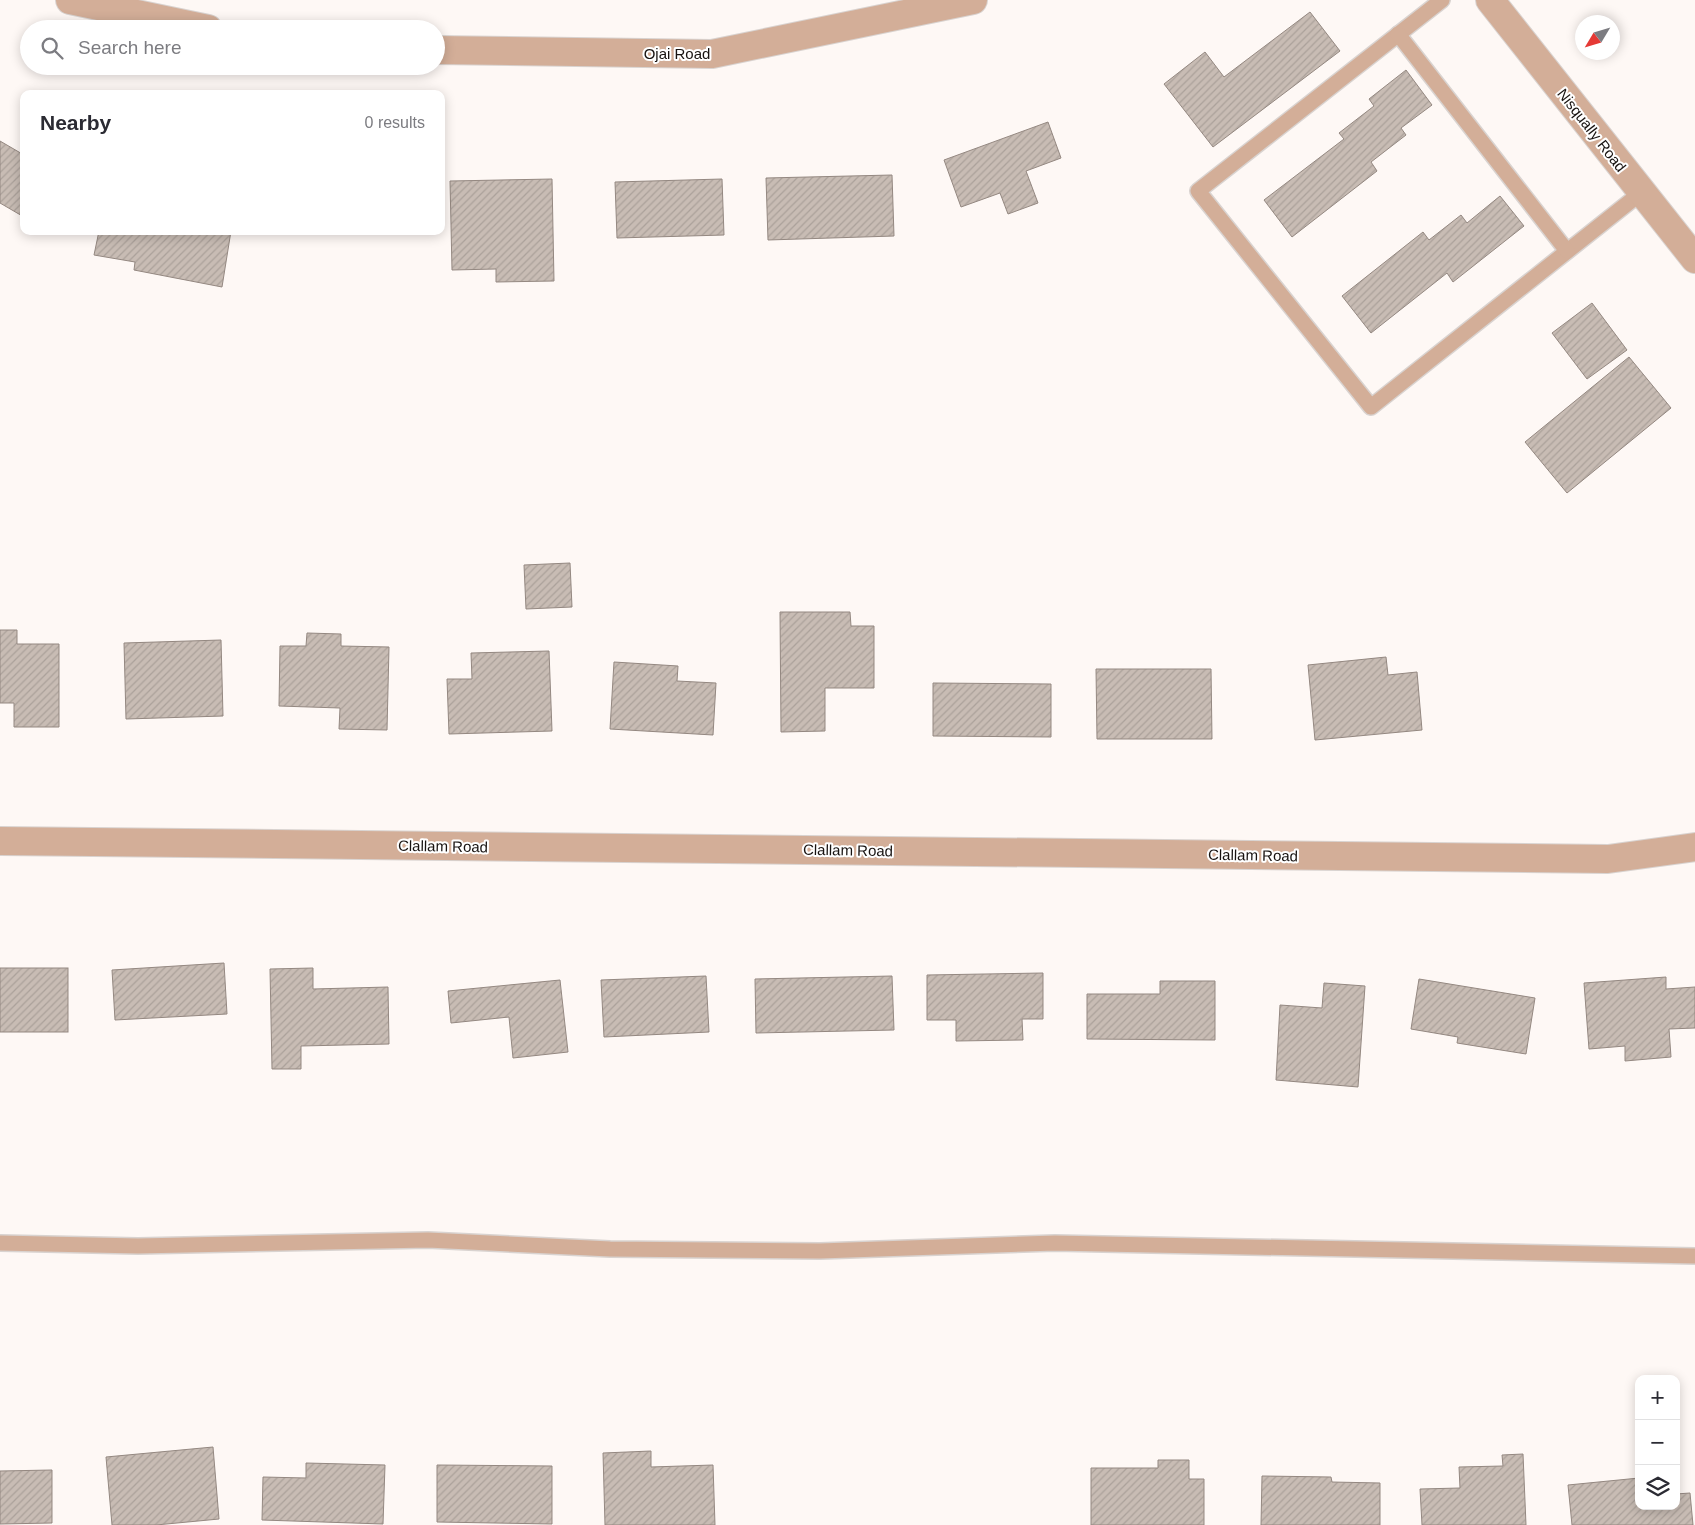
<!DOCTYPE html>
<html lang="en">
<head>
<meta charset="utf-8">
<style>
	body { margin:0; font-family:Arial,sans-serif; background:#f7f7f7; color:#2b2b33 }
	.controls { position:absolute; right:15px; bottom:15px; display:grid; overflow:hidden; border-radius:10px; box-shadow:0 2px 12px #0003 }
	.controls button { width:45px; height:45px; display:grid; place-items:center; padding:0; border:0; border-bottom:1px solid #e1e1e2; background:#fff; color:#2b2b33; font:25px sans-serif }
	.compass { position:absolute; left:1575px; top:15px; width:45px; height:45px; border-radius:50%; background:#fff; box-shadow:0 2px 12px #0003; rotate:232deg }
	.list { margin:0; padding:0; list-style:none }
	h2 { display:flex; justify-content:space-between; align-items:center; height:65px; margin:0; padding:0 20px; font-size:21px }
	h2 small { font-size:16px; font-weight:400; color:#7c7c81 }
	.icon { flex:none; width:28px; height:28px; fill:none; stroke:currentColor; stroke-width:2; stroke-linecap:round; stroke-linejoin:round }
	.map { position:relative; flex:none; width:1695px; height:1525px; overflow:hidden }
	.search { position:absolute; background:#fff; box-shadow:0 2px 12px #0003; left:20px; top:20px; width:425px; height:55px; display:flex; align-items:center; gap:12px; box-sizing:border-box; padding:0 18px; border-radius:28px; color:#7c7c81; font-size:19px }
	.panel { position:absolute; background:#fff; box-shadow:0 2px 12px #0003; left:20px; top:90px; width:425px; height:145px; border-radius:10px }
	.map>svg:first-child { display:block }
	.building { fill:url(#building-hatch); stroke:#948881 }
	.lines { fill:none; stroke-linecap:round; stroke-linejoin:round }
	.service-casing { stroke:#d9d3d0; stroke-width:18 }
	.minor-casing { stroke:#d9d3d0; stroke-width:30 }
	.service { stroke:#d3ae98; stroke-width:15 }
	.minor { stroke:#d3ae98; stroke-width:28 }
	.labels { text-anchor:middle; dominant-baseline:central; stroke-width:4; stroke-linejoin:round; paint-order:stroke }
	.street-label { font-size:15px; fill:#171210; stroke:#fff }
</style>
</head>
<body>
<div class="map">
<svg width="1695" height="1525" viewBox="0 0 1695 1525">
	<defs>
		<pattern id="building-hatch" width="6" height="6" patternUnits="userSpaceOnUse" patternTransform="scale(1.25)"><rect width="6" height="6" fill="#c8bcb4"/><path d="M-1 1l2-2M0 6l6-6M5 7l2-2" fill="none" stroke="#aba19a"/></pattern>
	</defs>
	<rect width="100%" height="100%" fill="#fef8f5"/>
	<!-- building -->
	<g class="building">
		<polygon points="1310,12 1340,51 1213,147 1164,84 1205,52 1224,77"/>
		<polygon points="1406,70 1432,105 1401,128 1406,135 1371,162 1377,171 1292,237 1264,200 1344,139 1339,133 1374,106 1369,99"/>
		<polygon points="1048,122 1061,158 1026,171 1038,203 1008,214 1000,193 961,207 944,160"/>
		<polygon points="0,141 24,155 24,217 0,203"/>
		<polygon points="892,175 894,236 768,240 766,178"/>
		<polygon points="552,179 554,281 496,282 496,269 452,270 450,181"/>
		<polygon points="722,179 724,235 617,238 615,182"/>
		<polygon points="1500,196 1524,226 1453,282 1447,273 1371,333 1342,296 1423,232 1429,240 1461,215 1467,223"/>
		<polygon points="99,231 231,231 222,287 134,270 135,262 94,255"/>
		<polygon points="1592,303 1627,350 1587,379 1552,333"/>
		<polygon points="1629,357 1671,408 1567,493 1525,442"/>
		<polygon points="570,563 572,607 526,609 524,565"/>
		<polygon points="780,612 850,612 851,626 874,626 874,688 825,688 825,731 781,732"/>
		<polygon points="0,630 17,630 17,644 59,644 59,727 14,727 14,703 0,703"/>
		<polygon points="307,633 341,634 341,646 389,647 387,730 339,729 340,708 279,706 280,646 306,646"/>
		<polygon points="221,640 223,716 126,719 124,643"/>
		<polygon points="549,651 552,731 449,734 447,679 472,679 471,653"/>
		<polygon points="1386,657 1388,675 1417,672 1422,730 1315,740 1308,665"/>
		<polygon points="614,662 678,666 677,681 716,683 713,735 610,729"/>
		<polygon points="1096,669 1211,669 1212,739 1097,739"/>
		<polygon points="933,683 1051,684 1051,737 933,736"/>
		<polygon points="224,963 227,1014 115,1020 112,970"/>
		<rect x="0" y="968" width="68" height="64"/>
		<polygon points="313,968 313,989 388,987 389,1044 301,1046 301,1069 272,1069 270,969"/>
		<polygon points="1043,973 1043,1019 1022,1019 1023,1040 956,1041 956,1020 927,1020 927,975"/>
		<polygon points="706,976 709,1032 604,1037 601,980"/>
		<polygon points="892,976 894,1030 756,1033 755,979"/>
		<polygon points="1666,977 1666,989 1695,987 1695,1028 1669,1029 1671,1057 1625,1061 1625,1046 1589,1049 1584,983"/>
		<polygon points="1419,979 1535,998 1526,1054 1457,1043 1458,1037 1411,1029"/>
		<polygon points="560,980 568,1052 513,1058 509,1017 451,1023 448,991"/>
		<polygon points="1160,981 1215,981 1215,1040 1087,1039 1087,994 1160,994"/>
		<polygon points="1324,983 1365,986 1358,1087 1276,1080 1280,1005 1322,1008"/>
		<polygon points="213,1447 219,1519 156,1525 112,1525 106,1457"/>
		<polygon points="651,1451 651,1467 713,1465 715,1525 605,1525 603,1453"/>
		<polygon points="1523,1454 1526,1525 1422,1525 1420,1489 1460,1488 1459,1467 1503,1466 1502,1455"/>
		<polygon points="1158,1460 1189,1460 1189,1479 1204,1479 1204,1525 1091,1525 1091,1468 1158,1468"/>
		<polygon points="306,1463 385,1465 383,1524 262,1520 263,1477 306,1478"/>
		<polygon points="437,1465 552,1466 552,1524 437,1522"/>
		<polygon points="52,1470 52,1523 0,1524 0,1471"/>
		<polygon points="1262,1476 1331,1477 1332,1482 1380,1483 1380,1525 1261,1525"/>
		<polygon points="1639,1478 1639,1506 1676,1506 1676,1494 1690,1493 1693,1525 1572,1525 1568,1485"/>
	</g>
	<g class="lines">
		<!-- service casing -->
		<g class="service-casing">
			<g id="service">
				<polyline points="1442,0 1198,191 1371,407 1642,192"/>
				<polyline points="1398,34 1567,251"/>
				<polyline points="0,1243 138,1246 428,1240 610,1249 820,1251 1055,1243 1695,1256"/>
			</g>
		</g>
		<!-- minor casing -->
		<g class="minor-casing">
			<g id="minor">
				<polyline points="70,0 208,29"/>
				<polyline points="1490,0 1695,259"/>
				<polyline points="436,50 712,54 973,0"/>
				<polyline points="0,841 1608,859 1695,847"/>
			</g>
		</g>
		<!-- service -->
		<use href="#service" class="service"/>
		<!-- minor -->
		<use href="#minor" class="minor"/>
	</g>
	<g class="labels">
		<!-- street labels -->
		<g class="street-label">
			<text x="677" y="53">Ojai Road</text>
			<text transform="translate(1592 130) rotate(52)">Nisqually Road</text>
			<text transform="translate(443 846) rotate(1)">Clallam Road</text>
			<text transform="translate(848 850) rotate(1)">Clallam Road</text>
			<text transform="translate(1253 855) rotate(1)">Clallam Road</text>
		</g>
	</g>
</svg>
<div class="controls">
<button>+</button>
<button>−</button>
<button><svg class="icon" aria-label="layers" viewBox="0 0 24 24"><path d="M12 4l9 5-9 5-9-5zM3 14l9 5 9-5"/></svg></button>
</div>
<svg class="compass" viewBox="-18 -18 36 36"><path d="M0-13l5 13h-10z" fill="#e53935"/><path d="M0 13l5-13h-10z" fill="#7c7c81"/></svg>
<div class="search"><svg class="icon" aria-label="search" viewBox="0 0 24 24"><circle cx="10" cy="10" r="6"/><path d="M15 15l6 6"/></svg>Search here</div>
<section class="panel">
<h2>Nearby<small>0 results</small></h2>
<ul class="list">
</ul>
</section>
</div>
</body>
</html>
